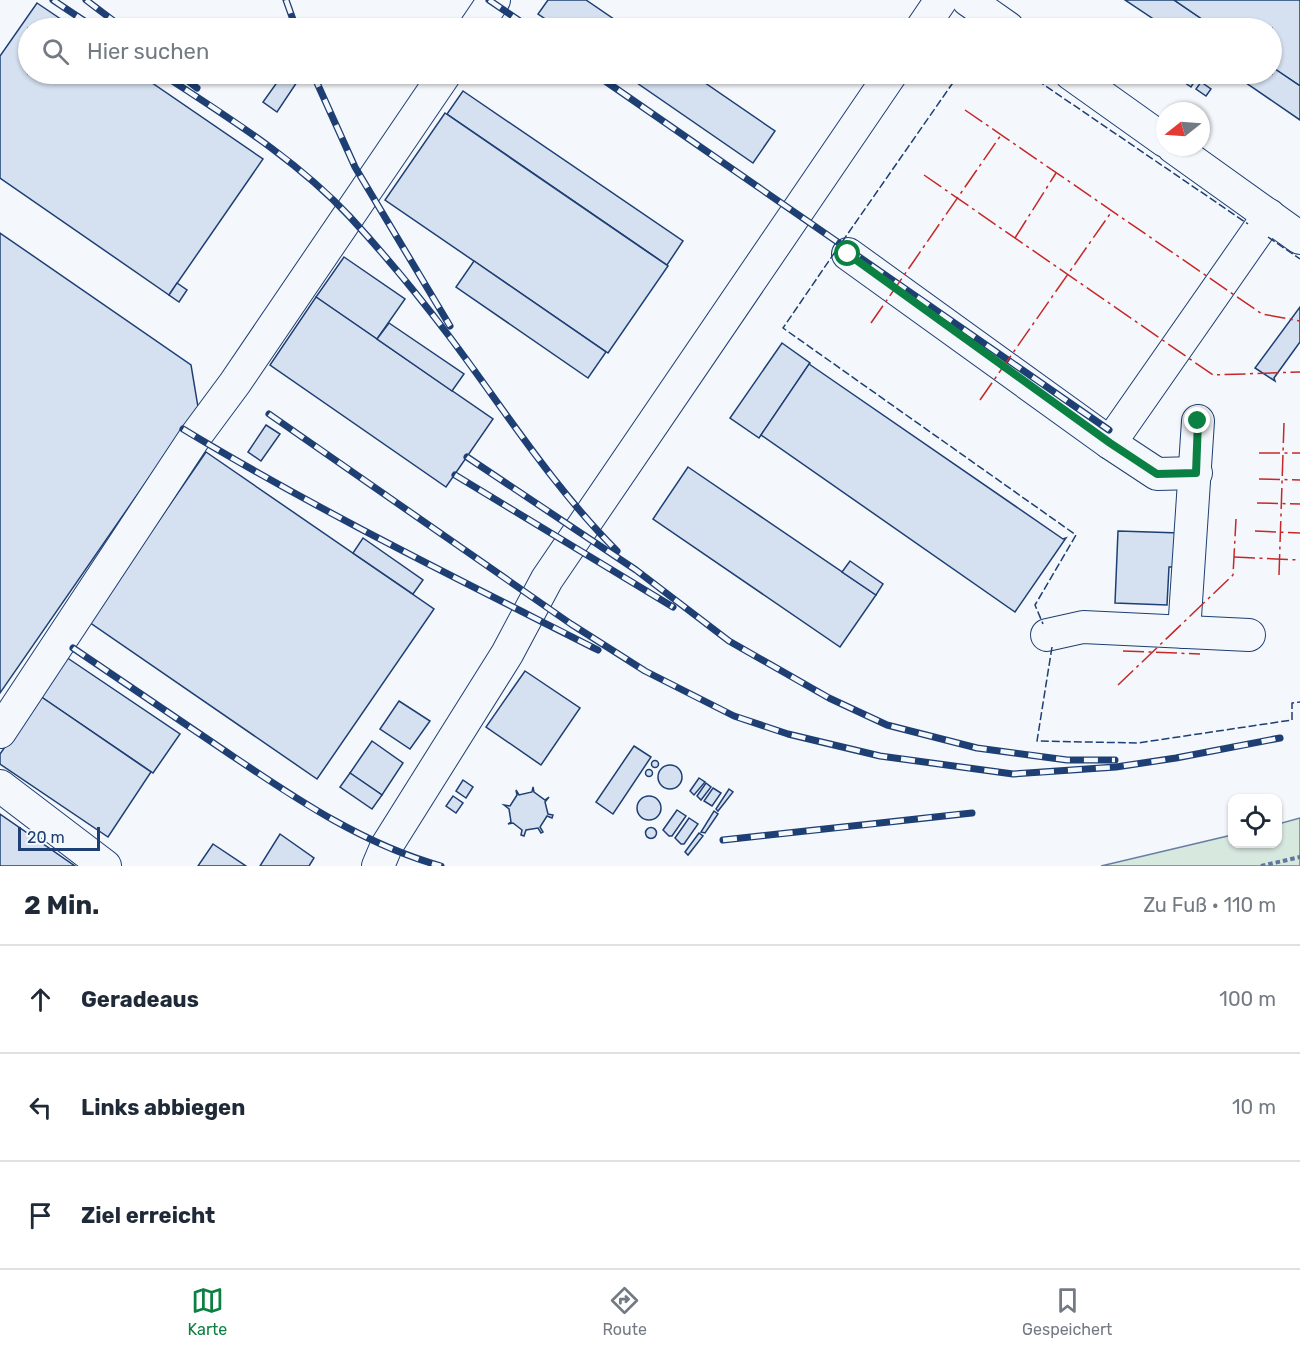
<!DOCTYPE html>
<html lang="de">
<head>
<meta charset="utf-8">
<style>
	body { margin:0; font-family:Rubik,sans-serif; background:#f6f6f7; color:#1f2937 }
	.controls { position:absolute; right:18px; bottom:18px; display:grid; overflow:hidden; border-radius:12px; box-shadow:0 2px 4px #0004 }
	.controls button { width:54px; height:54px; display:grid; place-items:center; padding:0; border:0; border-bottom:2px solid #e0e1e3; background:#fff; color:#1f2937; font:30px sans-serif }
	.compass { position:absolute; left:1156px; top:102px; width:54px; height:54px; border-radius:50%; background:#fff; box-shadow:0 2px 4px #0004; rotate:253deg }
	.scale { position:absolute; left:18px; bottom:15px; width:82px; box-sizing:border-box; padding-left:6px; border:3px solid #1d3f73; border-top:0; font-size:16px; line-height:21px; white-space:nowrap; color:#1d3f73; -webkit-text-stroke:4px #f4f7fb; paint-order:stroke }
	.stop { position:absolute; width:18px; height:18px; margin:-14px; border:4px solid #0b8043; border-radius:50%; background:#fff }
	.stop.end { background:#0b8043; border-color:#fff; box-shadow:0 2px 6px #0008 }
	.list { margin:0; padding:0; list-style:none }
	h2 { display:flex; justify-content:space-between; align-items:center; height:78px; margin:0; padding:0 24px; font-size:26px }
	h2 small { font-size:20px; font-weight:400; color:#747a83 }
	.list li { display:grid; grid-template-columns:39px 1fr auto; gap:18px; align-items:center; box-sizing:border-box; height:108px; padding:0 24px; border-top:2px solid #e0e1e3 }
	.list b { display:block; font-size:22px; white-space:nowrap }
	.list em { font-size:20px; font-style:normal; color:#747a83 }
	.icon { flex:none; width:33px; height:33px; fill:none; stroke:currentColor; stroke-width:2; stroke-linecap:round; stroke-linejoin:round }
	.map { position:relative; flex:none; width:1300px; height:866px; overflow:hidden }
	.search { position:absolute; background:#fff; box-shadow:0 2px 4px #0004; left:18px; right:18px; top:18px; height:66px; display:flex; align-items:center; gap:15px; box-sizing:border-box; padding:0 21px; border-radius:33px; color:#747a83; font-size:22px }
	.sheet { height:402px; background:#fff }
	nav { display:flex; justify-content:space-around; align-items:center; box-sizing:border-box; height:84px; border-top:2px solid #e0e1e3; background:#fff; font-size:16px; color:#747a83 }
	nav a { display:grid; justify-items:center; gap:3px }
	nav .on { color:#0b8043 }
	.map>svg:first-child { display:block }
	.green { fill:#d7e8df; stroke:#687fa3; stroke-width:1.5 }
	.building { fill:#d5e0f0; stroke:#1d3f73; stroke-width:1.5 }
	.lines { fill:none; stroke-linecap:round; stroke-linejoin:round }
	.minor-casing { stroke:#1d3f73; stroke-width:34 }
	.path { stroke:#5e769c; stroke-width:4; stroke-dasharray:4.5 3; stroke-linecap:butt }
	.minor { stroke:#f4f7fb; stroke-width:32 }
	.rail-casing { stroke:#1d3f73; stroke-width:7 }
	.rail { stroke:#f4f7fb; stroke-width:4.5; stroke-dasharray:14; stroke-linecap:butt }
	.fence { stroke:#1d3f73; stroke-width:1.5; stroke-dasharray:8 3; stroke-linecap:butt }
	.power { stroke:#c62828; stroke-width:1.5; stroke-dasharray:21 4.5 3 4.5; stroke-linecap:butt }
	.route { stroke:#0b8043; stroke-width:8 }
</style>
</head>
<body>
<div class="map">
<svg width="1300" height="866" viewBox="0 0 1300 866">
	<rect width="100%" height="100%" fill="#f4f7fb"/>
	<!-- green -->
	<polygon class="green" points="1300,818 1300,866 1101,866 1232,835 1232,844 1278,844 1278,824"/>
	<!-- building -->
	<g class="building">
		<polygon points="548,0 586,0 627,28 559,28 538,14"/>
		<polygon points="1125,0 1174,0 1215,28 1167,28"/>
		<polygon points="1174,0 1300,0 1300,86 1272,67 1272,28 1215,28"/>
		<polygon points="37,3 74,28 28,28 28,74 139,74 263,159 169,295 0,178 0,56"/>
		<polygon points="1272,67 1300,86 1300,120 1233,74 1272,74"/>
		<polygon points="283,74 297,82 277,112 263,102"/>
		<polygon points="624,74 692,74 775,131 753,163"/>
		<polygon points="1185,74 1196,79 1191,87 1181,80"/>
		<polygon points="1201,82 1211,89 1206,96 1196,89"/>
		<polygon points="463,91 683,241 667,265 447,114"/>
		<polygon points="445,113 668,266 608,353 385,200"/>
		<polygon points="0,233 191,365 198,407 0,693"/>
		<polygon points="344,257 405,299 377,339 316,297"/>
		<polygon points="474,261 606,352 588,378 456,287"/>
		<polygon points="177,283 187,290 179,302 169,295"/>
		<polygon points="316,297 493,419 446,487 270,365"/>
		<polygon points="1300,307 1300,342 1274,378 1275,381 1255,368"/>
		<polygon points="389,323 464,374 452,391 377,339"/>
		<polygon points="782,343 810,363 759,438 730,418"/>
		<polygon points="809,364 1063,539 1066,538 1015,612 761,435"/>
		<polygon points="266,425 280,434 261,461 248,452"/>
		<polygon points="206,452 434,609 317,779 89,622"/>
		<polygon points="688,467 876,595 840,647 653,519"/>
		<polygon points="1118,531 1180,533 1178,567 1169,567 1167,605 1115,603"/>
		<polygon points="363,538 423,580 413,594 353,553"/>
		<polygon points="850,561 883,584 876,595 842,572"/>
		<polygon points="66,657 180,734 153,773 40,696"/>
		<polygon points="525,671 580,708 541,765 486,727"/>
		<polygon points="40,696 151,772 108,837 0,764 0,754"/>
		<polygon points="399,701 430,721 410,749 380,729"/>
		<polygon points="372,741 403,763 382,795 350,773"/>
		<polygon points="634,746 651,757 613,814 596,802"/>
		<circle cx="655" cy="764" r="3.5"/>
		<circle cx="670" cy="777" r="12"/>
		<circle cx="649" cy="773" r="3.5"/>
		<polygon points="350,773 382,795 372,809 340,787"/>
		<polygon points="699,778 705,782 694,795 690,791"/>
		<polygon points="463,780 473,787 466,798 456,791"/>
		<polygon points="706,783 711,787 701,800 697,796"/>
		<polygon points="533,787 534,792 545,800 549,797 545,802 548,814 553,815 552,818 547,816 540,827 543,832 541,833 538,828 526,830 524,836 521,835 522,830 513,823 508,824 511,822 509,809 504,805 510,806 517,795 516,790 519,795 532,792"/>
		<polygon points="713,788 721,793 712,806 704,801"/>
		<polygon points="729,789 733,792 718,811 716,809"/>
		<circle cx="649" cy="808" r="12"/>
		<polygon points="453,796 463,803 456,813 446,806"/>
		<polygon points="677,810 686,816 672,836 669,836 663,830"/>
		<polygon points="714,811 718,814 705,833 701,832"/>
		<polygon points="0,814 75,866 0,866"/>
		<polygon points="689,818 698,824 684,844 681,844 675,838"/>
		<circle cx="651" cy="833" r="5.5"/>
		<polygon points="699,833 703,836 688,855 685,852"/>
		<polygon points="280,834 314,858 309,866 260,866"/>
		<polygon points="213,844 246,866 198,866"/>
	</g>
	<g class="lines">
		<!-- minor casing -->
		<g class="minor-casing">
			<g id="minor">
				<polyline points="968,0 1008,28"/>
				<polyline points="475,28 494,0"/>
				<polyline points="922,28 941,0"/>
				<polyline points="1071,74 1165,141"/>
				<polyline points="1173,147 1300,238"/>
				<polyline points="848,254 1110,443 1157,474 1196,473"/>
				<polyline points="1110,443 1269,215"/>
				<polyline points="1184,632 1198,421"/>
				<polyline points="1047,635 1083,627 1249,635"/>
				<polyline points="0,732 195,437 235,383 445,74"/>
				<polyline points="0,786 105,866"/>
				<polyline points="378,866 386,847 507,654 547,579 891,74"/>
			</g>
		</g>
		<!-- path -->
		<polyline class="path" points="1261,866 1300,857"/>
		<!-- minor -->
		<use href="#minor" class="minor"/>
		<!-- rail casing -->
		<g class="rail-casing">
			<g id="rail">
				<polyline points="53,0 95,28"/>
				<polyline points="86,0 123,28"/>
				<polyline points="286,0 296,28"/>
				<polyline points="489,0 530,28"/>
				<path d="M162 74C227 117 296 159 350 217 385 255 418 295 449 336 504 409 552 486 617 551"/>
				<polyline points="179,74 197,88"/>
				<polyline points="313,74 355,167 450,326"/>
				<polyline points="595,74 1109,430"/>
				<polyline points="269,414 571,624 645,671 734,716 788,734 880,756 1013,774 1116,767 1176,758 1280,738"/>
				<path d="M183 429C317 510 458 579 598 650"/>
				<polyline points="467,457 636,570 729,641 829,698 887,725 977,748 1067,760 1115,760"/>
				<polyline points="455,475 673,607"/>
				<path d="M73 648C125 683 176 718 228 753 295 798 362 844 441 866"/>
				<polyline points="723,840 972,813"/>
			</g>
		</g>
		<!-- rail -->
		<use href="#rail" class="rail"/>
		<!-- fence -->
		<g class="fence">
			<polyline points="1028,74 1248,224"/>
			<polyline points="1268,237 1300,259"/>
			<polyline points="842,242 959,74"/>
			<polyline points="835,252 783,328 1076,535 1035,605 1043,624"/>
			<polyline points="1052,647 1037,741 1138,743 1292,720 1292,703 1300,702"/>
		</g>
		<!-- power -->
		<g class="power">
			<polyline points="965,110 1262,314 1300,321"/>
			<polyline points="924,175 1213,375 1300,372"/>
			<polyline points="1015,238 1056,173"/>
			<polyline points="871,323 1001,135"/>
			<polyline points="980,400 1112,211"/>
			<polyline points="1259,453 1300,453"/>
			<polyline points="1259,479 1300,480"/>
			<polyline points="1257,503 1300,504"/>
			<polyline points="1255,531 1300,533"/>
			<polyline points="1234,557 1300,560"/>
			<polyline points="1279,575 1284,423"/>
			<polyline points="1123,651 1200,654"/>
			<polyline points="1118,685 1233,575 1236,519"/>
		</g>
	</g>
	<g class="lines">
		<!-- route -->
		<polyline class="route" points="848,254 1110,443 1157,474 1196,473 1198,421"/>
	</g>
</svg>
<div class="controls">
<button><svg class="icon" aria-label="locate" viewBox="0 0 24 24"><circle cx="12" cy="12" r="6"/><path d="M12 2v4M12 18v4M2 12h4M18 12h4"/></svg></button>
</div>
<svg class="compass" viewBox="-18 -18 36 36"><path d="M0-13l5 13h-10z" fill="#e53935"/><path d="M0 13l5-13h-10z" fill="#747a83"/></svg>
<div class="scale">20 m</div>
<div class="stop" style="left:848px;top:254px"></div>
<div class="stop end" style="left:1198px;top:421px"></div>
<div class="search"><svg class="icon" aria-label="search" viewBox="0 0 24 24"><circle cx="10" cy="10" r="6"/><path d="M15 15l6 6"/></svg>Hier suchen</div>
</div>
<section class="sheet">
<h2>2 Min.<small>Zu Fuß · 110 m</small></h2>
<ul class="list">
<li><svg class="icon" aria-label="ahead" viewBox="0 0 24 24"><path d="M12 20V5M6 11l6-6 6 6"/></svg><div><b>Geradeaus</b></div><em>100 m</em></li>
<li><svg class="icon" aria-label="left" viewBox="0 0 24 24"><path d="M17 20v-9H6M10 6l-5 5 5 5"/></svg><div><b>Links abbiegen</b></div><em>10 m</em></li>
<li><svg class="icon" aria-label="arrive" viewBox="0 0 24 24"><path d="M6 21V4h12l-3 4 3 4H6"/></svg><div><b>Ziel erreicht</b></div></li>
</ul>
</section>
<nav>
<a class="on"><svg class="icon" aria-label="map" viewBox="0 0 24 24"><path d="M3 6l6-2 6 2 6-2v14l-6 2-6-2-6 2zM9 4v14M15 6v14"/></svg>Karte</a>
<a><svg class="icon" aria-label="directions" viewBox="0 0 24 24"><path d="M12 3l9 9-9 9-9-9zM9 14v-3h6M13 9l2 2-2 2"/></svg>Route</a>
<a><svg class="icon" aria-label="saved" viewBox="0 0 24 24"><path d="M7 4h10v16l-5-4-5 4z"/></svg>Gespeichert</a>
</nav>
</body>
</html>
